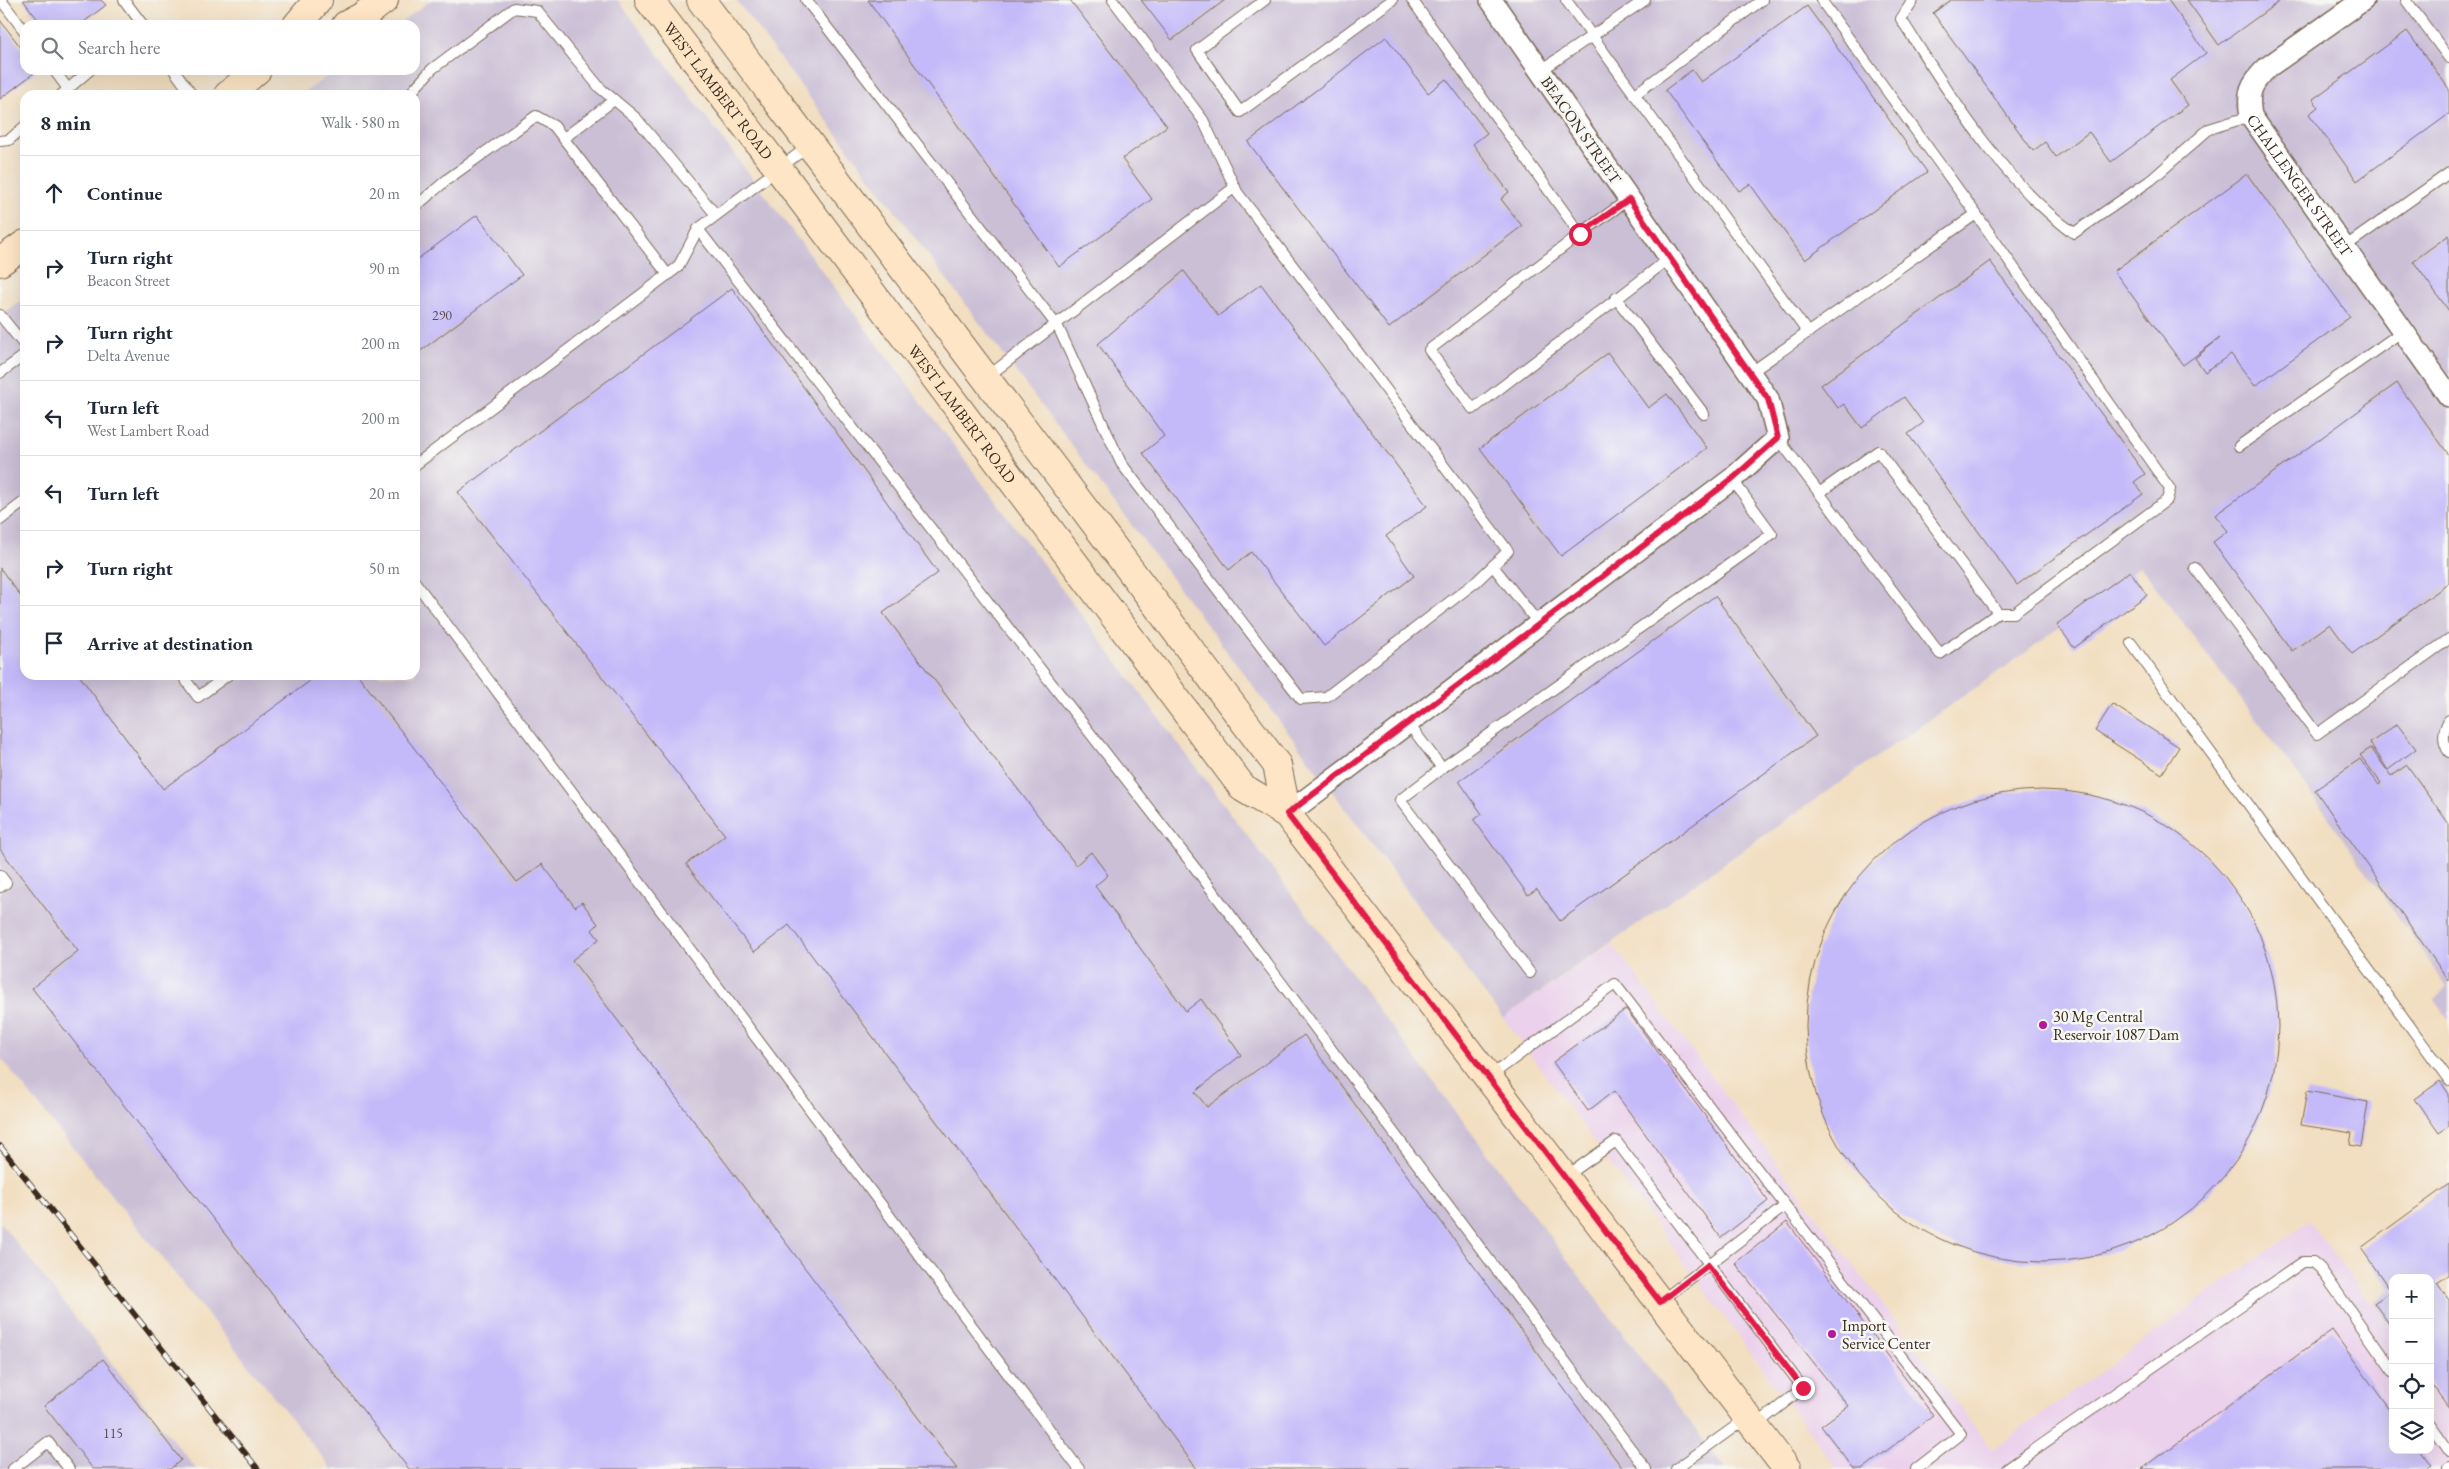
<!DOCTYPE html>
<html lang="en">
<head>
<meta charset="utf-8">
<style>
	body { margin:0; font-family:"EB Garamond",serif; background:#f2f2f3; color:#1f2937 }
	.controls { position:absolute; right:15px; bottom:15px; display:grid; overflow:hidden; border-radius:10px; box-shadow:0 5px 20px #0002 }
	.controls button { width:45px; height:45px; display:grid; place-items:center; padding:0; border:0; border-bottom:1px solid #e0e1e3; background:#fff; color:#1f2937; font:25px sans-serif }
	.stop { position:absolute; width:15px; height:15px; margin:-11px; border:4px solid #e11d48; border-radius:50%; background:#fff }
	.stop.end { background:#e11d48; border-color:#fff; box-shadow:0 1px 5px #0008 }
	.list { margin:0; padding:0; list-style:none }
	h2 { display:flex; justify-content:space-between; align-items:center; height:65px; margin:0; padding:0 20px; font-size:21px }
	h2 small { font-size:16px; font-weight:400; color:#747a83 }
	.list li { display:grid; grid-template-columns:32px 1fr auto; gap:15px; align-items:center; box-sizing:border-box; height:75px; padding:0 20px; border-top:1px solid #e0e1e3 }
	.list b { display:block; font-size:19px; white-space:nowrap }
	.list p { margin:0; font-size:16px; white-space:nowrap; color:#747a83 }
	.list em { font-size:16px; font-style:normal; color:#747a83 }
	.icon { flex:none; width:28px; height:28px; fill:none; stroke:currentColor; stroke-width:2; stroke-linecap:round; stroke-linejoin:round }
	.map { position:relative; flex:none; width:2449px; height:1469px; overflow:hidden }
	.search { position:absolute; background:#fff; box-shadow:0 5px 20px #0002; left:20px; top:20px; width:400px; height:55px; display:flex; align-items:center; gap:12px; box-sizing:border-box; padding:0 18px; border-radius:15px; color:#747a83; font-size:19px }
	.panel { position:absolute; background:#fff; box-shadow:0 5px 20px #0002; left:20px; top:90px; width:400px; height:590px; border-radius:15px }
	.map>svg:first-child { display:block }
	.built { fill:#ebd1ec }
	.industrial { fill:#cbbfd6 }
	.building { fill:#c4baf9 }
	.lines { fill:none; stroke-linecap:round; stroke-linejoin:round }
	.lane-casing { stroke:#7b6957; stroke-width:12 }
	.street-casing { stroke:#7b6957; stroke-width:24 }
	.secondary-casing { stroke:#7b6957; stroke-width:30 }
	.lane { stroke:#fff; stroke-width:10 }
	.street { stroke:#fff; stroke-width:21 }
	.secondary { stroke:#fde5c5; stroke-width:28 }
	.rail-casing { stroke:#3b2a1e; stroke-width:5.5 }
	.rail { stroke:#f6f6f2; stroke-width:4; stroke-dasharray:11; stroke-linecap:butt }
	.route { stroke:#e11d48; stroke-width:6 }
	.poi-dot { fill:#b5179e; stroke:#f6f6f2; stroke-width:2 }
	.labels { text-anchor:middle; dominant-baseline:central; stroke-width:5; stroke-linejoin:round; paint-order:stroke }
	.number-label { font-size:14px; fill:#5d4e55 }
	.street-label { font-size:16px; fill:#3b2a1e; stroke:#f6f6f2 }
	.poi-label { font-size:16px; fill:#3b2a1e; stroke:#f6f6f2; text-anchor:start }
</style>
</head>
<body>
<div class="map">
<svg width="2449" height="1469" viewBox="0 0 2449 1469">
	<rect width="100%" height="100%" fill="#f6f6f2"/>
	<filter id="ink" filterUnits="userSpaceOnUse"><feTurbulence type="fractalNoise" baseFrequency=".02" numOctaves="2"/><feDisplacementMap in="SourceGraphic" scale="10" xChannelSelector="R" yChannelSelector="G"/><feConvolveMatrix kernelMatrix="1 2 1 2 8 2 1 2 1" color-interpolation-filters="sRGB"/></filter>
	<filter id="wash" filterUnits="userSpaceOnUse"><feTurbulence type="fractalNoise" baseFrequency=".0096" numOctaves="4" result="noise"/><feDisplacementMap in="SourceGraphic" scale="20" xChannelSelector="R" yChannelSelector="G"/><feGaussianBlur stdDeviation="1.12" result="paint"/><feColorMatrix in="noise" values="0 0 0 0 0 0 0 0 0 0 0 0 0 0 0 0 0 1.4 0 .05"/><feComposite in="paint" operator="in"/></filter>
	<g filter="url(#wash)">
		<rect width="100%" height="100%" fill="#f2dec0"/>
		<!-- built -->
		<polygon class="built" points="1612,944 1992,1450 2309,1221 2393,1332 2393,1450 2430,1450 2430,1382 2449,1407 2449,1469 1837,1469 1503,1018"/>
		<!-- industrial -->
		<g class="industrial">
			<polygon points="431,0 618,0 1725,1469 332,1469 0,1057 0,316 25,298 25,675 415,675 415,95 301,95 336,70 415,70 415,25 397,25"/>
			<polygon points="736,0 2449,0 2449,1020 2434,999 2447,987 2296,772 2140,566 2025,653 1503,1018"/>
			<polygon points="0,1222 108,1359 196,1469 0,1469"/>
		</g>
		<g id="blocks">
			<!-- building -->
			<g class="building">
				<polygon points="23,0 101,0 106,5 80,25 42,25"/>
				<polygon points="868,0 1070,0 1167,126 1122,159 1152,199 1059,267"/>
				<polygon points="1141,0 1225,0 1172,40"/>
				<polygon points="1951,0 2168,0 2206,53 2170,80 2188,105 2111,162 2089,132 2056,157 2045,142 2033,151 1933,13"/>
				<polygon points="2187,0 2281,0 2219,45"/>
				<polygon points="1807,6 1927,172 1805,260 1750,184 1739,191 1665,90 1692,70 1701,82"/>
				<polygon points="0,20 25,53 25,70 38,70 0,99"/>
				<polygon points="2407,31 2449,89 2449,114 2357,181 2309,114 2318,107 2313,99"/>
				<polygon points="1386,37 1428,93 1446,79 1487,133 1473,144 1509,192 1501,199 1522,226 1389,328 1248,142"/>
				<polygon points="2247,174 2350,317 2255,386 2231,354 2205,372 2195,358 2220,338 2183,365 2114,271"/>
				<polygon points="477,215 522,275 415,355 415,261"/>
				<polygon points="2449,235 2449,311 2413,261"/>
				<polygon points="1990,261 2145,474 2134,482 2143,494 2017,585 1908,434 1923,423 1904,397 1862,428 1844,404 1838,408 1821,385"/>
				<polygon points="1184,271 1218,316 1261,284 1427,506 1386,536 1414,576 1324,646 1251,552 1229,570 1143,453 1164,436 1098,344"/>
				<polygon points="732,288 938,573 883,613 1076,865 1091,852 1108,875 1095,886 1186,1011 1201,999 1241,1055 1195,1092 1207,1107 1304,1035 1623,1469 1197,1469 789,925 754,952 686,864 725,835 458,492"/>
				<polygon points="1608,353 1648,408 1667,394 1707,448 1561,556 1480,448"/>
				<polygon points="2397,383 2449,455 2449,583 2352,654 2330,624 2292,651 2213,542 2228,531 2215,515"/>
				<polygon points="0,568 25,602 25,675 79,675 163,789 318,675 358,675 517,882 542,864 575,907 582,902 598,924 592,930 599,939 572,960 957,1469 409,1469 32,988 78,951 0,849"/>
				<polygon points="2130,571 2147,595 2074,648 2057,624"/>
				<polygon points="1715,596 1816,736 1560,921 1537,889 1528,895 1474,820 1482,814 1459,781"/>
				<polygon points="2112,704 2179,747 2162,774 2095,731"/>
				<polygon points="2397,724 2416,749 2388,770 2370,743"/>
				<polygon points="2371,748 2391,776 2407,765 2449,824 2449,981 2315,790 2360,759 2379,785 2381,783 2360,755"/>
				<circle cx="2042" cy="1026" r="236"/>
				<polygon points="1626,1009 1768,1201 1721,1238 1614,1091 1588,1111 1553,1062"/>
				<polygon points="2440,1081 2449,1094 2449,1126 2439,1133 2415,1099"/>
				<polygon points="2307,1091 2368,1102 2361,1147 2350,1145 2352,1133 2301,1125"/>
				<polygon points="2449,1184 2449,1275 2437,1283 2449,1300 2449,1408 2430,1382 2430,1278 2393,1278 2393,1329 2374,1303 2391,1291 2361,1248"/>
				<polygon points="1787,1222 1933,1415 1863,1469 1854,1469 1821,1426 1848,1406 1735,1263"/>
				<polygon points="2332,1330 2393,1414 2393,1450 2419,1450 2431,1466 2426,1469 2142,1469"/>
				<polygon points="103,1359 181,1460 170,1469 93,1469 44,1406"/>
			</g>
		</g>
	</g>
	<g filter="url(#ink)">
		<use href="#blocks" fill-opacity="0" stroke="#7b6957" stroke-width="1"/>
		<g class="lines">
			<!-- lane casing -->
			<g class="lane-casing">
				<g id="lane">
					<polyline points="1,0 25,32"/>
					<polyline points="124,0 143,25"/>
					<polyline points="806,0 1058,327 1121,463 1301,699 1326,697 1477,581 1508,551 1237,192 1203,120 1113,0"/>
					<polyline points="1265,0 1197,50 1240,112 1392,0"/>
					<polyline points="1412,0 1580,234 1629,199"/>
					<polyline points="1566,0 1808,333"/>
					<polyline points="1821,0 1976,214"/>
					<path d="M1913 0 1901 19C1948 92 2003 183 2074 233L2151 180 2209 129 2251 116"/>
					<polyline points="2406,0 2449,58"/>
					<polyline points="54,70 68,89"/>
					<polyline points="174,70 192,95"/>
					<polyline points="1540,71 1645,0"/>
					<polyline points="61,95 90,70"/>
					<polyline points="409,95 432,69 514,8 537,11 600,88 636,118 716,215"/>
					<polyline points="1634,95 1762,0"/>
					<polyline points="564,138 614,100"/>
					<polyline points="0,141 9,140 25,126"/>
					<polyline points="415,207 449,178 536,116 554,126 668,275"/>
					<polyline points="698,229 810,145"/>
					<polyline points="1580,234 1429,350 1473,409 1670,258"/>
					<polyline points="2343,248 2449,173"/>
					<polyline points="1616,298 1704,414"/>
					<polyline points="0,315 25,346"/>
					<polyline points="0,373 25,355"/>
					<polyline points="1750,373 1976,214 2170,489 2167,500 2014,613 1998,613"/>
					<polyline points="987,377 1235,187"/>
					<polyline points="1778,438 1940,654 1998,613 1878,451 1819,493"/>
					<polyline points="2239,446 2403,331"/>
					<polyline points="415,465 678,267 698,229 1199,873 1646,1469"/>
					<polyline points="0,520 25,501"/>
					<polyline points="1493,566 1539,624"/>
					<polyline points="2195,568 2317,734 2449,639"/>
					<polyline points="415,582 1079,1469"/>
					<polyline points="2131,643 2449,1080"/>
					<polyline points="182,675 198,697 228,675"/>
					<path d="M2449 720C2443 730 2442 742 2449 752"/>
					<polyline points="1408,723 1442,768 1400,800 1530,973"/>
					<polyline points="1442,768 1772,534 1732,479"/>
					<polyline points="0,875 6,883 0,887"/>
					<polyline points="1489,1077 1615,984 1961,1434 1916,1469"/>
					<polyline points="1565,1177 1616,1141 1803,1388 1756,1425"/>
					<polyline points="1661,1301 1785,1206"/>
					<polyline points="2430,1424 2449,1451"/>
					<polyline points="13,1469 48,1442 69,1469"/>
					<polyline points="1676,1469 1747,1418"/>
					<polyline points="2007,1469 2303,1262 2313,1262 2320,1268 2393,1371"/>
					<polyline points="2447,1469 2449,1468"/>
				</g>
			</g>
			<!-- street casing -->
			<g class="street-casing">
				<g id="street">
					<path id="s1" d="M2363 0 2268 67C2250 84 2247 93 2251 116L2449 396"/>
					<polyline points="1287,814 1732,479 1778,438 1768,399 1491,0"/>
				</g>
			</g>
			<!-- secondary casing -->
			<g class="secondary-casing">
				<g id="secondary">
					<path id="s2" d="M649 0 778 168 1243 788 1287 814 1787 1469"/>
					<polyline points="701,0 1277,765 1287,814"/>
					<polyline points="297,25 318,0"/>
					<polyline points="346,25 363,16 384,0"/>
					<polyline points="228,95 257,70"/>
					<polyline points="0,262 25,244"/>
				</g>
			</g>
			<!-- lane -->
			<use href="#lane" class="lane"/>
			<!-- street -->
			<use href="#street" class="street"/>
			<!-- secondary -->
			<use href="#secondary" class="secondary"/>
			<!-- rail casing -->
			<g class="rail-casing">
				<polyline id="rail" points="0,1146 258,1469"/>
			</g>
			<!-- rail -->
			<use href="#rail" class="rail"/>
		</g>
	</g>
	<g class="lines" filter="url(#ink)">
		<!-- route -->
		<polyline class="route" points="1580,234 1629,199 1768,399 1778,438 1732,479 1287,814 1660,1302 1708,1265 1803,1388"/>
	</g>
	<!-- markers -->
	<g class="poi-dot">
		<circle cx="2043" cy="1025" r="5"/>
		<circle cx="1832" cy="1334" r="5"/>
	</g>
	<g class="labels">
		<!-- number labels -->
		<g class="number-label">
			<text x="442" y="315">290</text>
			<text x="113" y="1433">115</text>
		</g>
		<!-- street labels -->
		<g class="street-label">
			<text stroke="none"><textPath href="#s2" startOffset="114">WEST LAMBERT ROAD</textPath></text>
			<text transform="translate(1581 130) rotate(55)">BEACON STREET</text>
			<text stroke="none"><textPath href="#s1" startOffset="256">CHALLENGER STREET</textPath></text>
			<text stroke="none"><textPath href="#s2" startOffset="519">WEST LAMBERT ROAD</textPath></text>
		</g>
		<!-- poi labels -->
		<g class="poi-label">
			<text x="2053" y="1016">30 Mg Central<tspan x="2053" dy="18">Reservoir 1087 Dam</tspan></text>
			<text x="1842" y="1325">Import<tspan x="1842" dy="18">Service Center</tspan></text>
		</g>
	</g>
</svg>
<div class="controls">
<button>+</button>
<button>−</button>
<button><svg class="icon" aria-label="locate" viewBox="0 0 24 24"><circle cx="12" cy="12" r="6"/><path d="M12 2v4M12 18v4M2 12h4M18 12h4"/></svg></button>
<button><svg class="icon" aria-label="layers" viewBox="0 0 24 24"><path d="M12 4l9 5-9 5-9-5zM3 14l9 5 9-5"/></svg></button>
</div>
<div class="stop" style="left:1580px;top:234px"></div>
<div class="stop end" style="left:1803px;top:1388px"></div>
<div class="search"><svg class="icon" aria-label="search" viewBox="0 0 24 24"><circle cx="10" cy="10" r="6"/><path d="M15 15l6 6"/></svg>Search here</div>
<section class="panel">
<h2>8 min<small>Walk · 580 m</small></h2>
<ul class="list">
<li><svg class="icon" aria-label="ahead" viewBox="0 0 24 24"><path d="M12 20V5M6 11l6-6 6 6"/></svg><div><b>Continue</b></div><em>20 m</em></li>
<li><svg class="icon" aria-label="right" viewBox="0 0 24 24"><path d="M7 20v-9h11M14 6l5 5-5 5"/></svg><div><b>Turn right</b><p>Beacon Street</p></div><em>90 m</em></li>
<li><svg class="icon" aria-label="right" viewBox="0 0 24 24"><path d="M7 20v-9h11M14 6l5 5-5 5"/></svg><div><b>Turn right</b><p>Delta Avenue</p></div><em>200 m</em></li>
<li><svg class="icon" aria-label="left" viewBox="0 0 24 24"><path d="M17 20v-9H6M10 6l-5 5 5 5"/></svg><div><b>Turn left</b><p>West Lambert Road</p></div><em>200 m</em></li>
<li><svg class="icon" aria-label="left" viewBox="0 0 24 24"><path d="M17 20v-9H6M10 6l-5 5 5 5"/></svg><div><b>Turn left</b></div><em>20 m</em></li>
<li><svg class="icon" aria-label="right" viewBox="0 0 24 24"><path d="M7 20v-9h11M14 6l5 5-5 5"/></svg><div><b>Turn right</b></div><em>50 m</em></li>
<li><svg class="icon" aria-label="arrive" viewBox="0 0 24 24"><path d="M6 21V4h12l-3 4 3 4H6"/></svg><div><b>Arrive at destination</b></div></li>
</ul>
</section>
</div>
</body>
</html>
